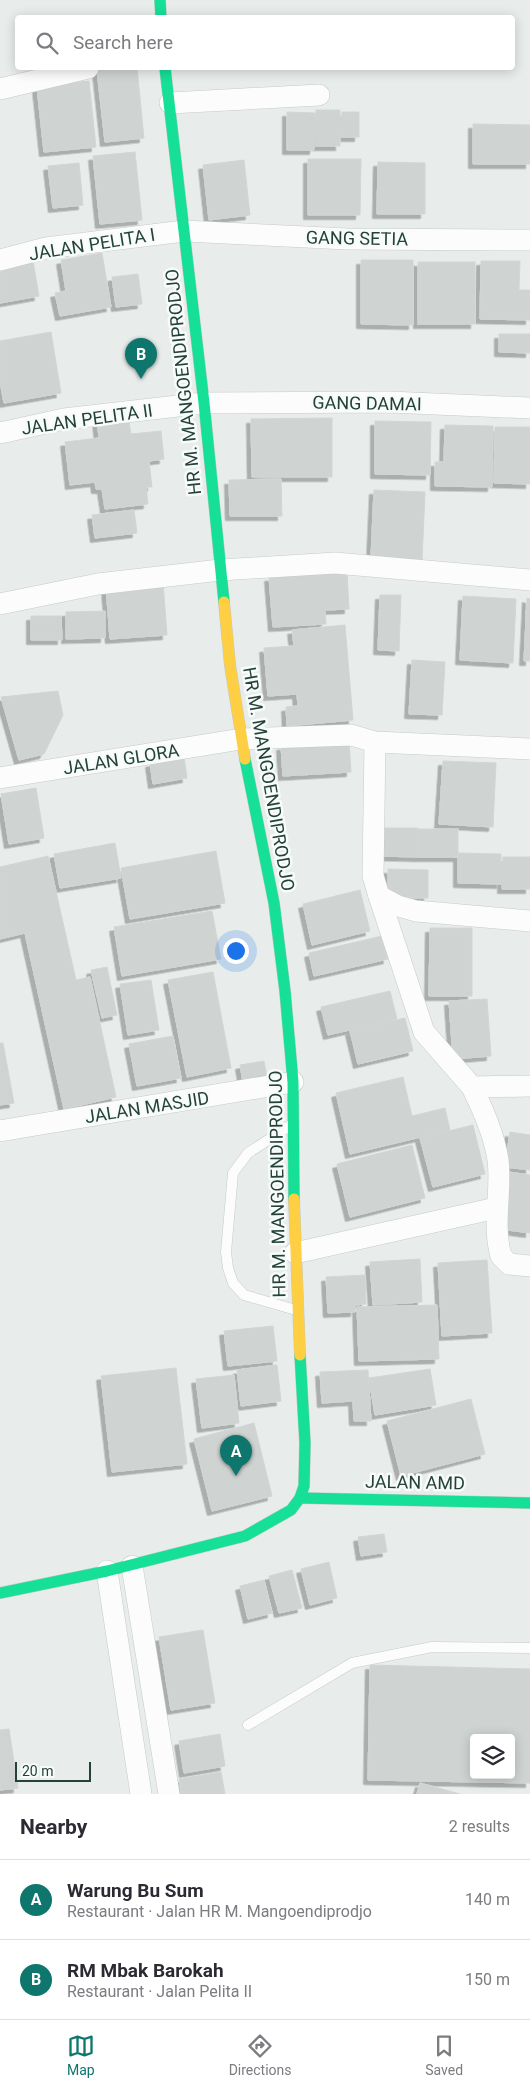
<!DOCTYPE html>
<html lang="en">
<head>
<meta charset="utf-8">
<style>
	body { margin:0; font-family:Roboto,sans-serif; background:#f7f7f7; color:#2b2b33 }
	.controls { position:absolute; right:15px; bottom:15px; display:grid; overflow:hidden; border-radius:5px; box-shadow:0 2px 12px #0003 }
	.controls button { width:45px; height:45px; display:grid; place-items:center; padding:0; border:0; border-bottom:1px solid #e1e1e2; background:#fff; color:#2b2b33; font:25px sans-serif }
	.scale { position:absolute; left:15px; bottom:12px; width:76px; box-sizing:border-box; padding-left:5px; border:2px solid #24423a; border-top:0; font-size:14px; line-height:18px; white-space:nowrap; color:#24423a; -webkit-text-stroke:4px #f7fbf9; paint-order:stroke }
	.you { position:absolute; left:235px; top:950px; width:18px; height:18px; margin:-12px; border:4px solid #fff; border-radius:50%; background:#1a73e8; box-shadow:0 0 0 8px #1a73e833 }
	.badge { display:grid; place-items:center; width:32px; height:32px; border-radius:50%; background:#0f766e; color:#fff; font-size:16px; font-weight:700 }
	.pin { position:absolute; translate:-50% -41px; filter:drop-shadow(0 1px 2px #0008) }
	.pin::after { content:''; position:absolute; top:26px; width:18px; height:15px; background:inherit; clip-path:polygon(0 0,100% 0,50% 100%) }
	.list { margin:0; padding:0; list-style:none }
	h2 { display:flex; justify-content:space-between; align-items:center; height:65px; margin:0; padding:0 20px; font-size:21px }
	h2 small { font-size:16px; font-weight:400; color:#7c7c81 }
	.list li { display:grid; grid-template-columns:32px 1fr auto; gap:15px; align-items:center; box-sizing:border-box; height:80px; padding:0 20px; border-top:1px solid #e1e1e2 }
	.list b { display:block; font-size:19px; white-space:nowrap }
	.list p { margin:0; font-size:16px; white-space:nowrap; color:#7c7c81 }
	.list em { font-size:16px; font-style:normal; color:#7c7c81 }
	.icon { flex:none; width:28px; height:28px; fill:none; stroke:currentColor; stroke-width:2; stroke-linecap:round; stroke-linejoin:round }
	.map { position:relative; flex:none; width:530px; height:1794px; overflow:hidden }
	.search { position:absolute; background:#fff; box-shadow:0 2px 12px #0003; left:15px; right:15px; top:15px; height:55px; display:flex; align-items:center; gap:12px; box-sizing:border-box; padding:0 18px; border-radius:5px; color:#7c7c81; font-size:19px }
	.sheet { height:225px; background:#fff }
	nav { display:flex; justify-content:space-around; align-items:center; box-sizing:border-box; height:70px; border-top:1px solid #e1e1e2; background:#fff; font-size:14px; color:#7c7c81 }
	nav a { display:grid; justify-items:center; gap:2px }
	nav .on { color:#0f766e }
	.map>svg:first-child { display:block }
	.building { fill:#cfd4d2; stroke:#d1d6d4; fill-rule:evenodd; filter:url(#shadow) }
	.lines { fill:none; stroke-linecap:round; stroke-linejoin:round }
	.lane-casing { stroke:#c5cac8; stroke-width:11 }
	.street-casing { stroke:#c5cac8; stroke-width:22 }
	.fast-casing { stroke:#c3cbc8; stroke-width:12 }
	.slow-casing { stroke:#c3cbc8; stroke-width:12 }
	.lane { stroke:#fcfcfc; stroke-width:10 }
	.street { stroke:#fcfcfc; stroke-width:21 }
	.fast { stroke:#16e098; stroke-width:11 }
	.slow { stroke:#ffcf43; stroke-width:11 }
	.labels { text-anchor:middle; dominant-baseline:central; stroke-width:5; stroke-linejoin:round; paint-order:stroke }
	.street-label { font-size:18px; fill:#24423a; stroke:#f7fbf9 }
</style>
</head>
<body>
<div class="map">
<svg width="530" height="1794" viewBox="0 0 530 1794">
	<defs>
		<filter id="shadow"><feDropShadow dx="-4.5" dy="4.5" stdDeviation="0" flood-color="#0004"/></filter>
	</defs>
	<rect width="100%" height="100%" fill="#e8edeb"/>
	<!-- building -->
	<g class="building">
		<polygon points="121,68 137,68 144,138 105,142 97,70"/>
		<polygon points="89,81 96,147 44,152 37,87"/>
		<rect x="316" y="110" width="24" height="36"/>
		<polygon points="287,112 315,113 314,150 287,150"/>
		<polygon points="342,112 359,112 359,137 341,137"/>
		<polygon points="473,124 530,125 530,164 473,164"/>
		<polygon points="135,152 142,220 100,224 93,156"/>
		<polygon points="308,159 361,159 360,215 308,215"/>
		<polygon points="244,160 250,215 209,220 203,165"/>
		<polygon points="378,162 425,163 425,214 377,214"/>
		<polygon points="79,163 83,205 53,208 48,166"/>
		<polygon points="102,253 111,307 60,316 55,293 66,291 61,260"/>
		<polygon points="361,260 413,260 413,325 361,324"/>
		<polygon points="33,261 39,296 0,303 0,267"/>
		<polygon points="481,261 520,261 519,290 530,290 530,320 480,319"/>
		<rect x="418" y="262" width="57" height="62"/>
		<polygon points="138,274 142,304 116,307 112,277"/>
		<polygon points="51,332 61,393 4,403 0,381 0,341"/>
		<polygon points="499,334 530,334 530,353 499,352"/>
		<polygon points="128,415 131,434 161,431 164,459 149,461 152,487 146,487 148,504 105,509 102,489 96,489 95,482 70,485 65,442 99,438 97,419"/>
		<polygon points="332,418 332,477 252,477 251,419"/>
		<polygon points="375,421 431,422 430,475 375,474"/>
		<polygon points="445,425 493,426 492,487 435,486 435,462 444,462"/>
		<polygon points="495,427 530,427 530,484 494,483"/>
		<polygon points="281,479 282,516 230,516 229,480"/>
		<polygon points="374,490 425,492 422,561 371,558"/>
		<polygon points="134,510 137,533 95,538 92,515"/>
		<polygon points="347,572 349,609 325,610 326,624 273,627 269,577"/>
		<polygon points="163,582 167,635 110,639 106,586"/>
		<polygon points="380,595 401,595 399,651 378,650"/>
		<polygon points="463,596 516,599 513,663 460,660"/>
		<polygon points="527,598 530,599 530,661 524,661"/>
		<polygon points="105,611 105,638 66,639 66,612"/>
		<polygon points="31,616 61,616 62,640 31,640"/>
		<polygon points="345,625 353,720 287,726 286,707 298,706 297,694 268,696 264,648 294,646 292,630"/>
		<polygon points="412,660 445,662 442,715 409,714"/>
		<polygon points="58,691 63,715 44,754 19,760 1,697"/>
		<polygon points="349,742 351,772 283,776 281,746"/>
		<polygon points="184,757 187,778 153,784 150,763"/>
		<polygon points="443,761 496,763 493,827 439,824"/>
		<polygon points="36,788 44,838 9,844 1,794"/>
		<polygon points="378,828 418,828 418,857 378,856"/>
		<rect x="418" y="829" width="40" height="28"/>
		<polygon points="115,843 121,878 60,888 54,854"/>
		<polygon points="216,851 225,903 130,919 121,868"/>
		<polygon points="458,853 501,854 501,884 458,883"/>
		<polygon points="48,856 76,980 90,977 116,1097 64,1109 25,933 0,939 0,867"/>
		<polygon points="503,857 530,857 530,889 502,889"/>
		<polygon points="388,869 428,870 428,898 388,898"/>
		<polygon points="360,890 370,931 312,945 303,904"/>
		<polygon points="212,911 221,959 122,976 114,927"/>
		<polygon points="430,928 472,928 472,996 429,996"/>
		<polygon points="382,936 388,959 314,976 309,953"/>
		<polygon points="107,967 117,1015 102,1018 91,970"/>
		<polygon points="213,972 231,1068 187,1077 168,980"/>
		<polygon points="151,980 159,1030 128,1035 120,984"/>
		<polygon points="390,991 397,1019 328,1035 321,1007"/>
		<polygon points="487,999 491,1056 453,1059 449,1001"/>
		<polygon points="405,1018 413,1051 358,1064 350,1031"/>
		<polygon points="173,1036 181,1078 137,1086 129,1044"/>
		<polygon points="0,1043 3,1043 14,1103 0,1105"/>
		<polygon points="264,1061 267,1077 243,1082 240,1065"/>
		<polygon points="403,1077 412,1116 445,1108 450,1130 350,1154 336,1093"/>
		<polygon points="473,1125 485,1174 433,1187 420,1138"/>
		<polygon points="510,1132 530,1135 530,1170 505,1167"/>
		<polygon points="412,1145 425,1198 350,1217 337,1164"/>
		<polygon points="508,1172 530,1175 530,1233 500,1229"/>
		<polygon points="420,1259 422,1302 373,1305 370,1262"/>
		<polygon points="487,1260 492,1333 442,1336 438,1263"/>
		<polygon points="365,1275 366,1304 355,1305 355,1312 328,1313 326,1277"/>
		<polygon points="437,1305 439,1359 359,1361 357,1307"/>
		<polygon points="273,1326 277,1361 228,1366 224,1331"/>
		<polygon points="277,1365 281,1401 241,1406 237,1370"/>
		<polygon points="176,1368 187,1464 112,1472 101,1376"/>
		<polygon points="430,1369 436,1405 375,1415 369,1378"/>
		<polygon points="368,1370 371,1421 354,1421 353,1401 322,1403 320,1372"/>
		<polygon points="234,1375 239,1423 202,1428 196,1379"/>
		<polygon points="471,1399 485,1454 401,1476 387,1421"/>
		<polygon points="254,1423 272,1496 212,1511 194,1439"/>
		<polygon points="384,1534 387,1552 361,1556 358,1537"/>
		<polygon points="329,1562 337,1598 310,1605 301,1569"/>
		<polygon points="292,1570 302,1608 279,1613 269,1576"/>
		<polygon points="264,1580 272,1613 248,1619 240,1586"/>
		<polygon points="203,1630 215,1703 171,1710 159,1637"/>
		<path d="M370 1665 530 1669V1783L368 1780ZM474 1738H511V1775H474Z"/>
		<polygon points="9,1729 18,1788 0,1790 0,1730"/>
		<polygon points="220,1734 225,1766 184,1773 179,1741"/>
		<polygon points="221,1772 225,1794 181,1794 179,1779"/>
		<polygon points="420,1783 460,1794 417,1794"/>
	</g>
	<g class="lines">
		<!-- lane casing -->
		<g class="lane-casing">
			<g id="lane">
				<polyline points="291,1125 248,1153 233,1173 226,1252 228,1268 233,1283 244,1295 296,1310"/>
				<polyline points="248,1725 352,1663 432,1647 530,1648"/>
			</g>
		</g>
		<!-- street casing -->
		<g class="street-casing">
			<g id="street">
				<polyline points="0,89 88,68"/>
				<polyline points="170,103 319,95"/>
				<polyline points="0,260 46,248 184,231 347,239 530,240"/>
				<polyline points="0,433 64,419 204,403 389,402 530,408"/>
				<polyline points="0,604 98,584 220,570 335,563 530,580"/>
				<polyline points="375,742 373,876 379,896 398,906 416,911 530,921"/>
				<polyline points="0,778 241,739 351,735 375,742 530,749"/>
				<polyline points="379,896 424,1032 472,1087 530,1086"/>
				<path d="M472 1087C483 1110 494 1134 498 1160 502 1190 492 1225 501 1256L509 1264 530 1266"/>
				<polyline points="0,1131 293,1082"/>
				<polyline points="295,1253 496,1208"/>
				<polyline points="132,1566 169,1794"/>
				<polyline points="107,1571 141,1794"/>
			</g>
		</g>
		<!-- fast casing -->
		<g class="fast-casing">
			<g id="fast">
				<polyline points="160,0 161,18"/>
				<polyline points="165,68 204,403 224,602"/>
				<polyline points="245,759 274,903 285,991 293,1082 294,1199"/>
				<polyline points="300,1498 530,1503"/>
				<polyline points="0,1593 107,1571 245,1536 291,1510 300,1498 304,1486 305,1443 300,1355"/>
			</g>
		</g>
		<!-- slow casing -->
		<g class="slow-casing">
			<g id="slow">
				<polyline points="224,602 230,665 245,759"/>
				<polyline points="294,1199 300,1355"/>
			</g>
		</g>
		<!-- lane -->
		<use href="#lane" class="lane"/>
		<!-- street -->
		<use href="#street" class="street"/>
		<!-- fast -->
		<use href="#fast" class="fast"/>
		<!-- slow -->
		<use href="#slow" class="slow"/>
	</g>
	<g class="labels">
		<!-- street labels -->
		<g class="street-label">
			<text transform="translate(357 238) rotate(1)">GANG SETIA</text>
			<text transform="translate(92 244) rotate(-9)">JALAN PELITA I</text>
			<text transform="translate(183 382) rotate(-96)">HR M. MANGOENDIPRODJO</text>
			<text transform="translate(367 403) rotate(1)">GANG DAMAI</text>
			<text transform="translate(87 419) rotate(-8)">JALAN PELITA II</text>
			<text transform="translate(121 759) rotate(-9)">JALAN GLORA</text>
			<text transform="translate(269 779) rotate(80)">HR M. MANGOENDIPRODJO</text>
			<text transform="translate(147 1107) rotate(-9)">JALAN MASJID</text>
			<text transform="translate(277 1184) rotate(-91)">HR M. MANGOENDIPRODJO</text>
			<text transform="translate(415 1482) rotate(1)">JALAN AMD</text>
		</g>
	</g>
</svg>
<div class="controls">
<button><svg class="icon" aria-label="layers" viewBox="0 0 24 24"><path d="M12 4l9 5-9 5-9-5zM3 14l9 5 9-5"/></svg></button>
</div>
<div class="scale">20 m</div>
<div class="you"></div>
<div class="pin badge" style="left:236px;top:1476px">A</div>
<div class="pin badge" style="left:141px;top:379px">B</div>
<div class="search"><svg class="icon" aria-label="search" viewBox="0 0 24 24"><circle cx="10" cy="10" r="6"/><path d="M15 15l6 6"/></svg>Search here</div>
</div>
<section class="sheet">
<h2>Nearby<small>2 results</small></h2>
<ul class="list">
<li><span class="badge">A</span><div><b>Warung Bu Sum</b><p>Restaurant · Jalan HR M. Mangoendiprodjo</p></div><em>140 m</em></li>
<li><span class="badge">B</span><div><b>RM Mbak Barokah</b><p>Restaurant · Jalan Pelita II</p></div><em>150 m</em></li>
</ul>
</section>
<nav>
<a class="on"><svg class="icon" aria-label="map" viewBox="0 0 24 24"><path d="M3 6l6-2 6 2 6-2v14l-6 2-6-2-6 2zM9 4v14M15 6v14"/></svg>Map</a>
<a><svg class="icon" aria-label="directions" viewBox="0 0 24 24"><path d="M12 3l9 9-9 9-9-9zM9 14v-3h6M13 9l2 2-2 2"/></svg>Directions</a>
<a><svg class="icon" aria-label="saved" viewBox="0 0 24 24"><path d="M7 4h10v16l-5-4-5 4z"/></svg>Saved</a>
</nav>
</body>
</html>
